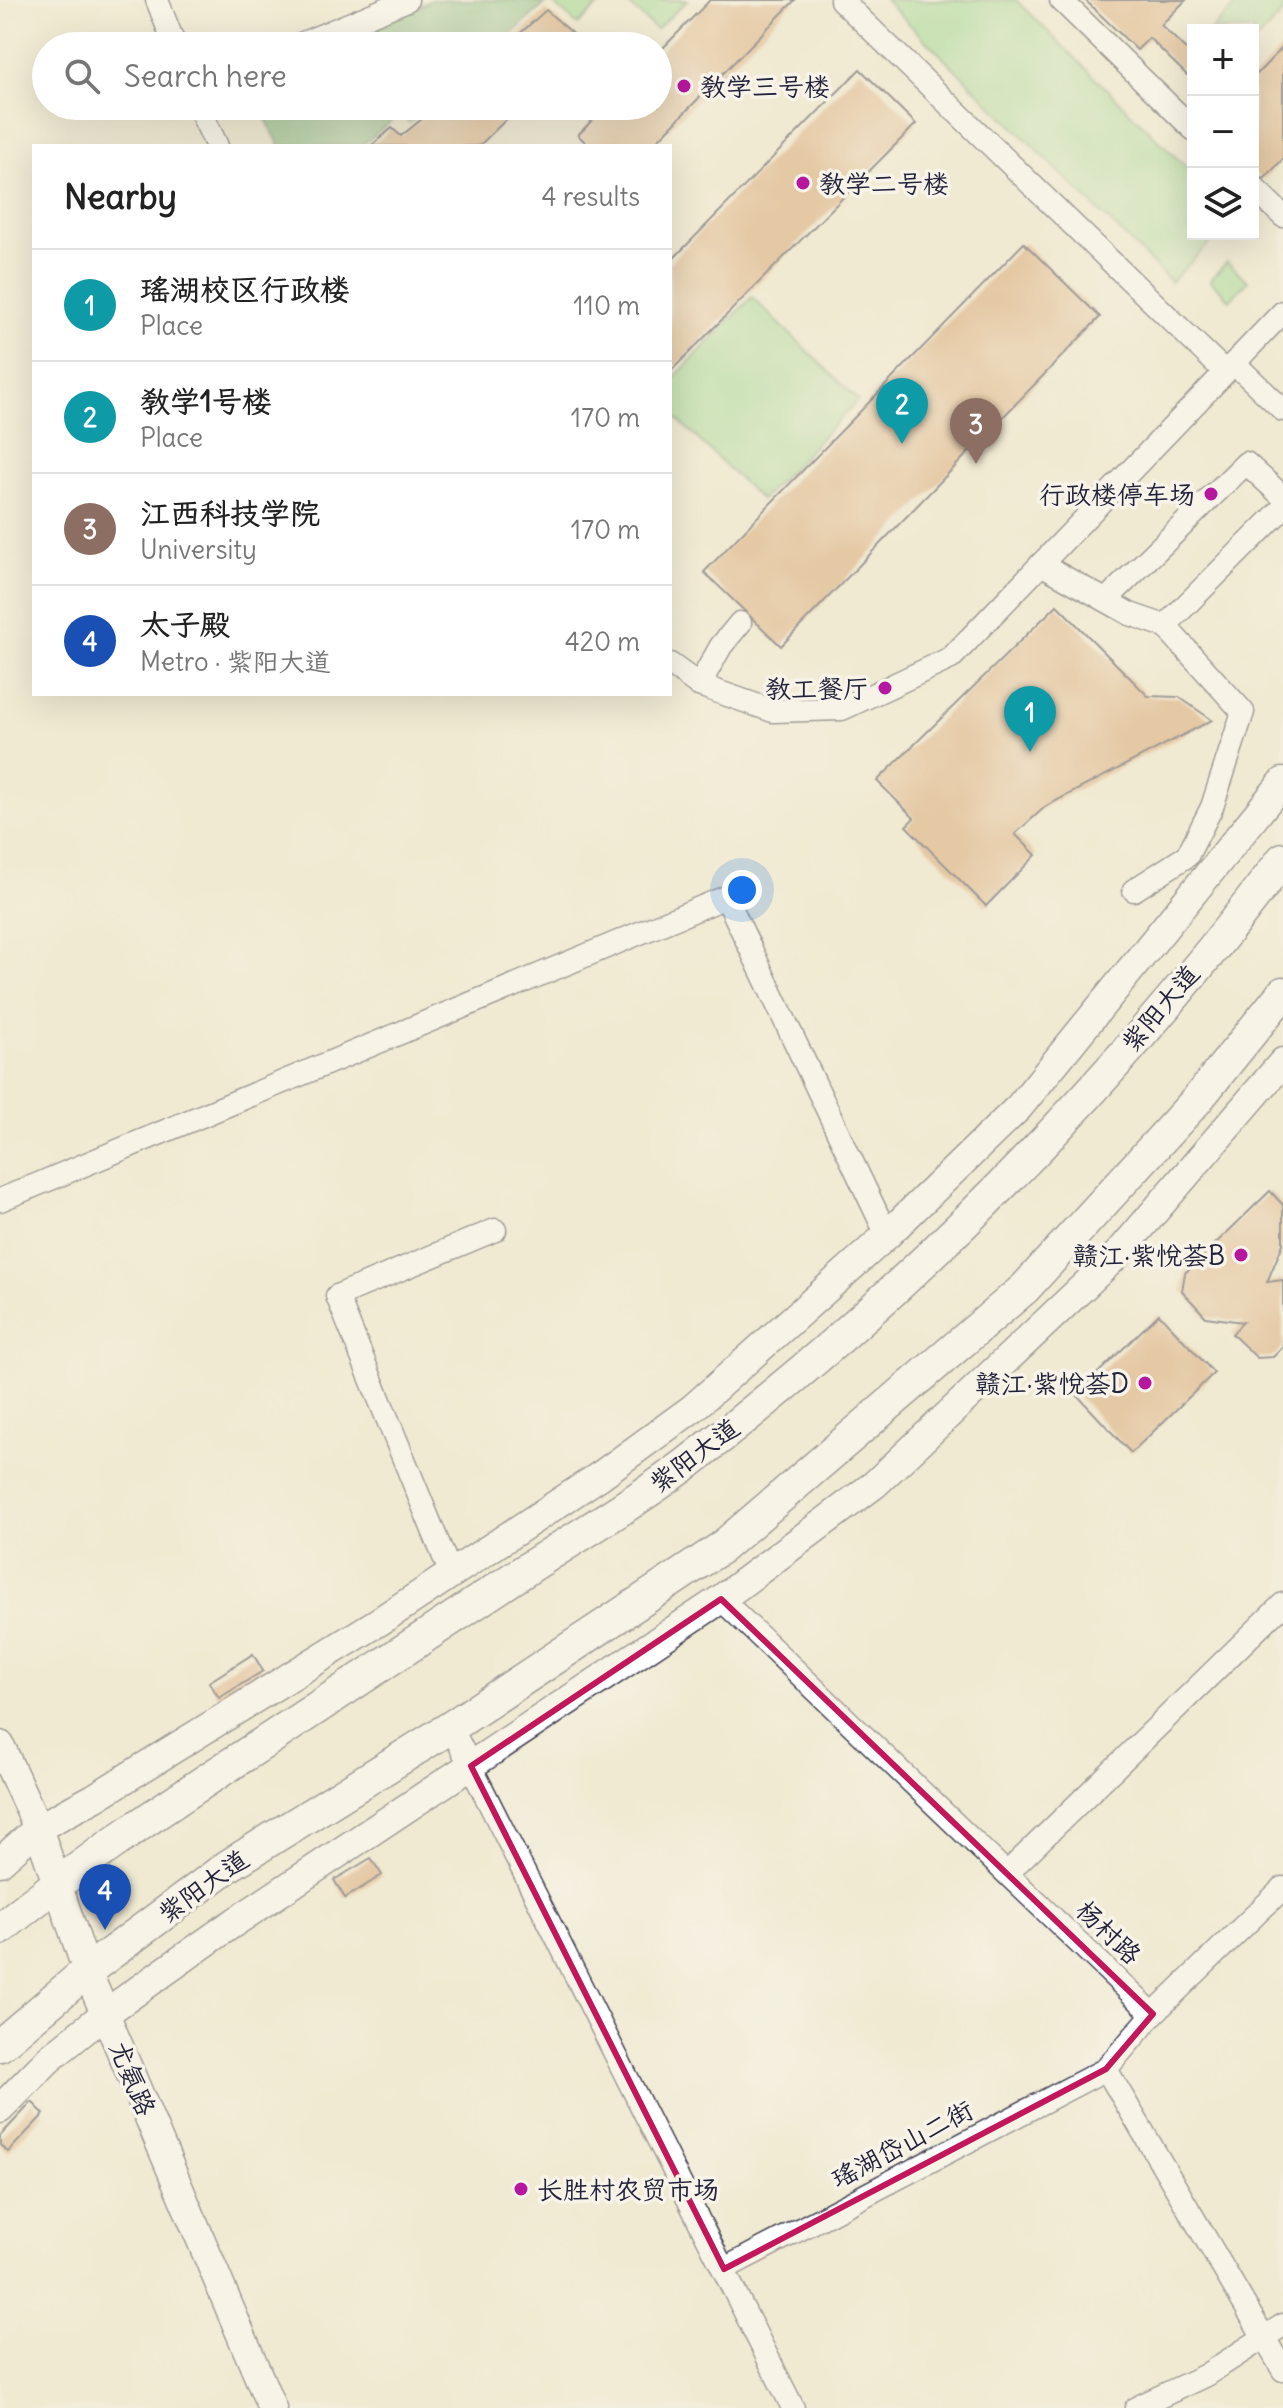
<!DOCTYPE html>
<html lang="en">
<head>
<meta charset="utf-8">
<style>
	body { margin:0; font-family:Delius,"LXGW WenKai TC",sans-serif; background:#f6f6f6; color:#222 }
	.controls { position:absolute; right:24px; top:24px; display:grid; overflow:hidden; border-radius:0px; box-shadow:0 8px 32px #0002 }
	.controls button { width:72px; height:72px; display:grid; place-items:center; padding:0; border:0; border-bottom:2px solid #e0e0e0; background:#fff; color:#222; font:40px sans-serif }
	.you { position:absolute; left:742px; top:890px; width:28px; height:28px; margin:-20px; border:6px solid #fff; border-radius:50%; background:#1a73e8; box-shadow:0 0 0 12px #1a73e833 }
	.badge { display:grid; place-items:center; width:52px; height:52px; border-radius:50%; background:#111827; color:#fff; font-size:26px; font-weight:700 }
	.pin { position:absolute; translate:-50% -66px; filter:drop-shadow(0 2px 4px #0008) }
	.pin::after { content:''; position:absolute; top:42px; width:28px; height:24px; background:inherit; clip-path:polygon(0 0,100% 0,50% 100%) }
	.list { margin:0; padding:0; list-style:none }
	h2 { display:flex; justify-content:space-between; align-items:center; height:104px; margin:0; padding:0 32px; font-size:34px }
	h2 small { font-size:26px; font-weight:400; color:#767676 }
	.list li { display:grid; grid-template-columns:52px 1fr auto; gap:24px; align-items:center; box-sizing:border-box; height:112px; padding:0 32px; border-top:2px solid #e0e0e0 }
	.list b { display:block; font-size:30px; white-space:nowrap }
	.list p { margin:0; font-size:26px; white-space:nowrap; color:#767676 }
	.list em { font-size:26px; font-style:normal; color:#767676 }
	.icon { flex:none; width:44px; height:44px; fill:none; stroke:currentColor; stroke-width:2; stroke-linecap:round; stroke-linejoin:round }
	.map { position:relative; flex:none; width:1283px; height:2408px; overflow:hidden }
	.search { position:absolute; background:#fff; box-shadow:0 8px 32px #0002; left:32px; top:32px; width:640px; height:88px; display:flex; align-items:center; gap:20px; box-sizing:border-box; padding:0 28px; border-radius:44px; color:#767676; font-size:30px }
	.panel { position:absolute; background:#fff; box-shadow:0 8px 32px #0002; left:32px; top:144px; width:640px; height:552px; border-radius:0px }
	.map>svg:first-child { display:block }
	.green { fill:#97d88f; stroke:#5c7d65; stroke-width:2 }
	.forest { fill:#79b87a; stroke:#4e6d5a; stroke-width:2 }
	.building { fill:#d8a26e }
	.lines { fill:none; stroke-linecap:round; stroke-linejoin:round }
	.minor-casing { stroke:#414052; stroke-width:25 }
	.major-casing { stroke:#414052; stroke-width:31 }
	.highway-casing { stroke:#414052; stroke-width:35 }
	.minor { stroke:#fff; stroke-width:22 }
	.major { stroke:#fff; stroke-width:28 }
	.highway { stroke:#fff; stroke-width:32 }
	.marked { fill:none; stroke:#c2185b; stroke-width:6; stroke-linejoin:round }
	.poi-dot { fill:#b5179e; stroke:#f7f3e8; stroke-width:3 }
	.labels { text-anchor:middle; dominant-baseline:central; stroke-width:7; stroke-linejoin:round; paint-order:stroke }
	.poi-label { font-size:26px; fill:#22223b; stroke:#f7f3e8; text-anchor:end }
	.street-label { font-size:26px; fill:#22223b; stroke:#f7f3e8 }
</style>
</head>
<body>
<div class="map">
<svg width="1283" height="2408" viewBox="0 0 1283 2408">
	<rect width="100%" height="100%" fill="#f7f3e8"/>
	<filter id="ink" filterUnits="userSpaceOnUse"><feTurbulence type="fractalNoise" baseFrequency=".0125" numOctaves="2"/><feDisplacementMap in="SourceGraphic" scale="16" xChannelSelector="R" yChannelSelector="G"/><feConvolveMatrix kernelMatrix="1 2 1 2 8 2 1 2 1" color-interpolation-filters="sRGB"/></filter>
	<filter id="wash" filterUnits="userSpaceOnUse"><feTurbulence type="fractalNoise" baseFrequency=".006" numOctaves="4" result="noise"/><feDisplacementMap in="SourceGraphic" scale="32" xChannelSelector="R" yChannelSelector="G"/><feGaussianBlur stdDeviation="1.8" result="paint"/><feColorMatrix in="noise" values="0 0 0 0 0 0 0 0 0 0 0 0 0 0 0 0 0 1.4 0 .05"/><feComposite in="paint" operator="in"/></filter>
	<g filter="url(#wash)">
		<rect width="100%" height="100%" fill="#f0ead2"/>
		<!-- green -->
		<g class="green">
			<polygon points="529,0 604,0 578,25 550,1 544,5"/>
			<polygon points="624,0 688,0 656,30"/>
			<polygon points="885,0 1016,0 1193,174 1193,234 1219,234 1171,282"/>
			<polygon points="1241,0 1283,0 1283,13 1253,44 1253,30 1211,30"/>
			<polygon points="1227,262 1248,281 1230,300 1210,280"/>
			<polygon points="752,297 858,400 761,500 670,412 670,382"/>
		</g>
		<!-- forest -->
		<g class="forest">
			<polygon points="432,0 530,0 544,5 498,46 329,46"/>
			<polygon points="259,106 430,106 409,123 400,114 361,146 280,146"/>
		</g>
		<g id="blocks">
			<!-- building -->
			<g class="building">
				<polygon points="710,0 795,0 652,146 589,146 578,135 606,106 658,106 658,53"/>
				<polygon points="1085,0 1186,0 1161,25 1193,56 1193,81 1149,38 1137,50"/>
				<polygon points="546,10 587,46 506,46"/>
				<polygon points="1283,47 1283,159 1264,179 1253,173 1253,78"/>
				<polygon points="860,69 916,124 670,372 670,262"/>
				<polygon points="438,106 520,106 479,146 371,146 392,128 401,136"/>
				<polygon points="1024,243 1100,317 781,646 704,572"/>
				<polygon points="1057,605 1148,696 1179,697 1212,720 1046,806 1015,834 1036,855 986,906 906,826 914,818 877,781"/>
				<polygon points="1270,1191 1283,1205 1283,1244 1267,1282 1283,1280 1283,1347 1273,1357 1257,1358 1232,1334 1243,1322 1206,1317 1182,1291 1185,1273"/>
				<polygon points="1159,1314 1214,1373 1131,1453 1076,1394"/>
				<polygon points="253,1654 263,1671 219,1698 209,1682"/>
				<polygon points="371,1858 382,1875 345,1898 334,1880"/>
				<polygon points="32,2102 44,2114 8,2152 0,2145 0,2136"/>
			</g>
		</g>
	</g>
	<g filter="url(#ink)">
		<use href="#blocks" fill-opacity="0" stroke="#414052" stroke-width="2"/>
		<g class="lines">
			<!-- minor casing -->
			<g class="minor-casing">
				<g id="minor">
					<polyline points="157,0 175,46"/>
					<polyline points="841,0 1225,372"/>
					<polyline points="1061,0 1193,129"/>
					<polyline points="296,46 407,0"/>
					<polyline points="198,106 217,146"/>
					<polyline points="1253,187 1283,216"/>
					<polyline points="1234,363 1283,410"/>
					<polyline points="1041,564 1130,614 1165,626 1243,712 1212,807 1187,856 1134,890"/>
					<polyline points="1106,600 1246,463 1283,497"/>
					<polyline points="1165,626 1283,508"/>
					<polyline points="670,664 699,685 773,711 842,709 951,658 1283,312"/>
					<polyline points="699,685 721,646 740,623"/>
					<polyline points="0,1200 726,897 887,1235"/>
					<polyline points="451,1574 337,1296 495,1230"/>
					<polyline points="721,1599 1153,2014 1106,2069 1283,2370"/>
					<polyline points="451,1727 793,2408"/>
					<polyline points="1007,1873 1283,1604"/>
					<polyline points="1153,2014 1283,1888"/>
					<polyline points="724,2269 1106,2069"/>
					<polyline points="1136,2408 1206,2375 1283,2325"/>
				</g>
			</g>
			<!-- major casing -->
			<g class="major-casing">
				<g id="major">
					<polyline points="0,1745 38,1828 87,1971 272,2408"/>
					<polyline points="0,1862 38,1828 94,1798 380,1621 601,1475 693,1408 887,1235 1019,1107 1283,782"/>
					<polyline points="0,2109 49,2059 106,2013 226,1928 721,1599 875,1484 1119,1253 1283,1062"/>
				</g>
			</g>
			<!-- highway casing -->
			<g class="highway-casing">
				<g id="highway">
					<path d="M0 1929C83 1861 172 1802 262 1744 351 1685 441 1626 530 1567 581 1534 636 1502 685 1465 911 1292 1112 1086 1283 859"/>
					<polyline points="0,2045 87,1971 228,1866 451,1727 721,1548 1025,1288 1196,1101 1283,993"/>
				</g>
			</g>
			<!-- minor -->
			<use href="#minor" class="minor"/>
			<!-- major -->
			<use href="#major" class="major"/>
			<!-- highway -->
			<use href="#highway" class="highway"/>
		</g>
	</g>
	<!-- marked area -->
	<path d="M0 0H1283V2408H0ZM721 1599 1153 2014 1106 2069 724 2269 471 1766Z" fill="#f0ead2" fill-opacity=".55" fill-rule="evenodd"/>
	<path class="marked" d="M721 1599 1153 2014 1106 2069 724 2269 471 1766Z"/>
	<!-- markers -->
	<g class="poi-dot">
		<circle cx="684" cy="86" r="8"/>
		<circle cx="803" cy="183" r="8"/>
		<circle cx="1211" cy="494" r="8"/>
		<circle cx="885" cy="688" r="8"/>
		<circle cx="1241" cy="1255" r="8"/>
		<circle cx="1145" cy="1383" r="8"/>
		<circle cx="521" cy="2189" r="8"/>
	</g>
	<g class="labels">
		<!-- poi labels -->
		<g class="poi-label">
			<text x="700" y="86" text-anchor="start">教学三号楼</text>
			<text x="819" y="183" text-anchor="start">教学二号楼</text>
			<text x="1195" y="494">行政楼停车场</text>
			<text x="869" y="688">教工餐厅</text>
			<text x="1225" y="1255">赣江·紫悦荟B</text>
			<text x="1129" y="1383">赣江·紫悦荟D</text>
			<text x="537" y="2189" text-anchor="start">长胜村农贸市场</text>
		</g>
		<!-- street labels -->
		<g class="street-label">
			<text transform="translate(1160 1008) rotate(-50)">紫阳大道</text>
			<text transform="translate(694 1455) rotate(-37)">紫阳大道</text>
			<text transform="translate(203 1886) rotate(-36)">紫阳大道</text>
			<text transform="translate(1109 1932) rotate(44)">杨村路</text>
			<text transform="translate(133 2078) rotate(67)">尤氨路</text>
			<text transform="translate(902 2144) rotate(-28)">瑶湖岱山二街</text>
		</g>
	</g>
</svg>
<div class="controls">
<button>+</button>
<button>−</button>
<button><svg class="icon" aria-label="layers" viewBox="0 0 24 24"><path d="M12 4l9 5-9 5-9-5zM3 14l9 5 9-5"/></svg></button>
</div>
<div class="you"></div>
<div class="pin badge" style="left:1030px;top:752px;background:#0f9aa8">1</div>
<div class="pin badge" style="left:902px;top:444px;background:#0f9aa8">2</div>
<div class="pin badge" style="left:976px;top:464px;background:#8d6e63">3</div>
<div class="pin badge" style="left:105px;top:1930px;background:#1a4fb4">4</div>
<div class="search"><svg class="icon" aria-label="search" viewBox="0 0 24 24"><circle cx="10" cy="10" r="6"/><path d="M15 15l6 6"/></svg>Search here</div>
<section class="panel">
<h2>Nearby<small>4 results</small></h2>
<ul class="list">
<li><span class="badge" style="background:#0f9aa8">1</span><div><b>瑶湖校区行政楼</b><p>Place</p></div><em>110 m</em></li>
<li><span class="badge" style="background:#0f9aa8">2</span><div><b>教学1号楼</b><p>Place</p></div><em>170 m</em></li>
<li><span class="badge" style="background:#8d6e63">3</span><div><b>江西科技学院</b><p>University</p></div><em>170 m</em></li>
<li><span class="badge" style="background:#1a4fb4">4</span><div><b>太子殿</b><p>Metro · 紫阳大道</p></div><em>420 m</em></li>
</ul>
</section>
</div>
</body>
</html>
